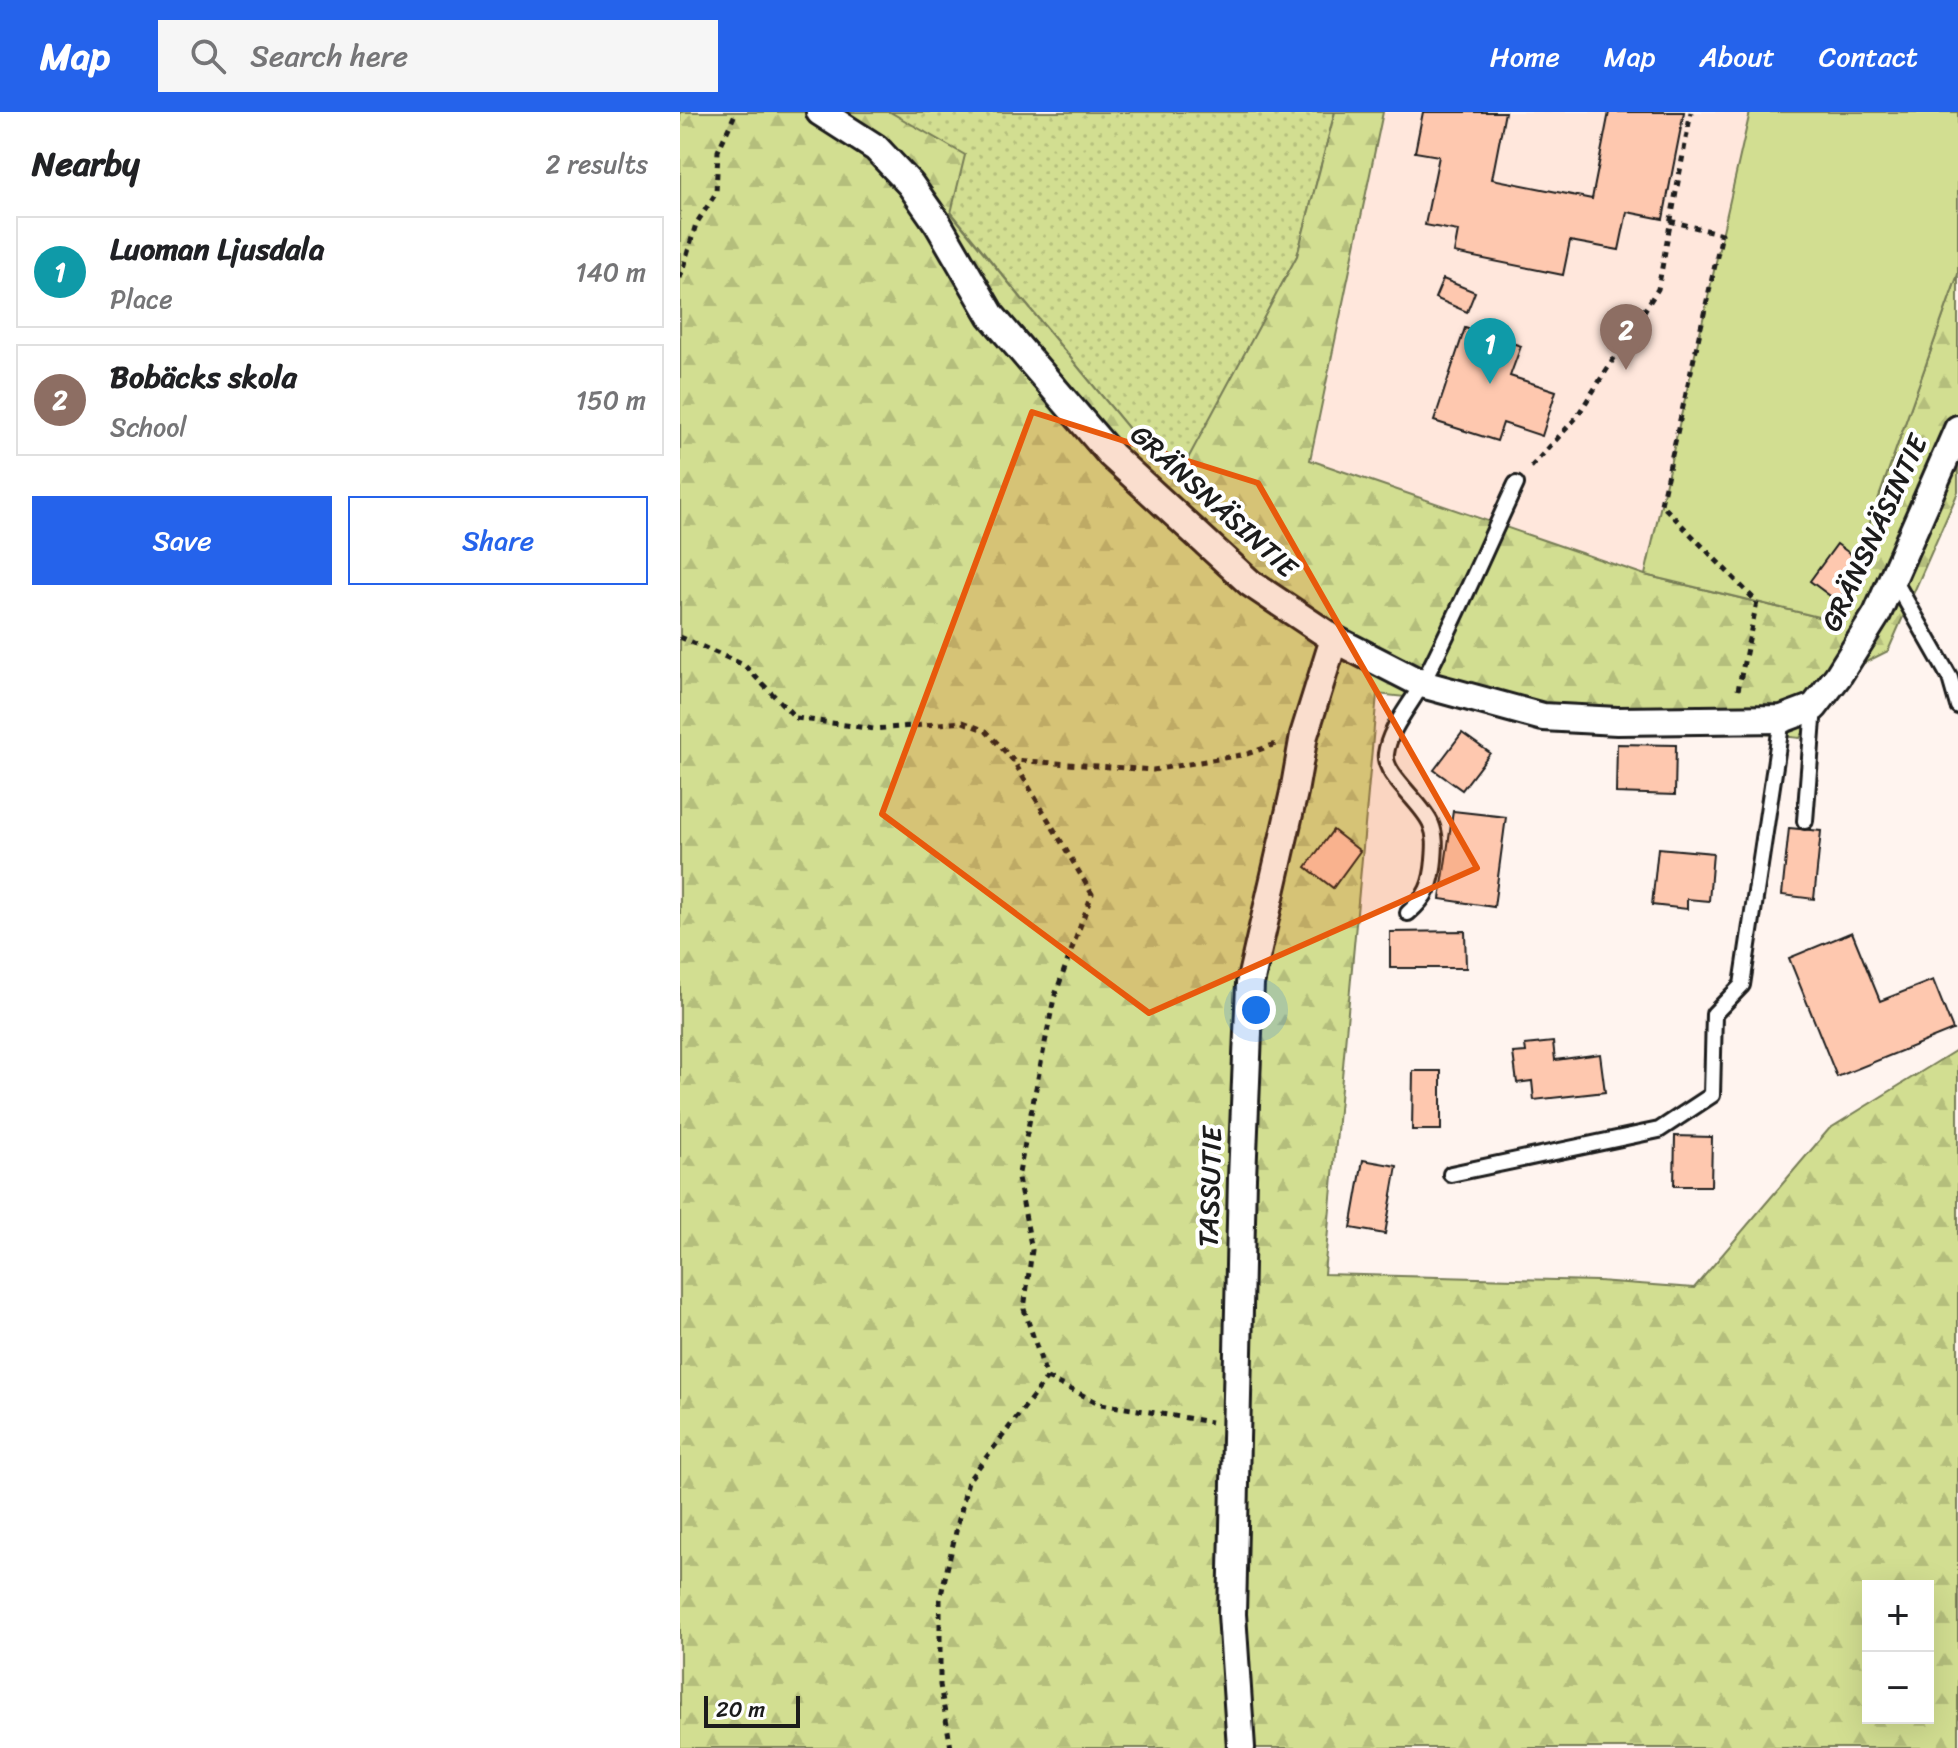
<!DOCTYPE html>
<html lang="en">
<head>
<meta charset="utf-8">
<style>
	body { margin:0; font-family:Sriracha,sans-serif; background:#f6f6f6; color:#202124 }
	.controls { position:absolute; right:24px; bottom:24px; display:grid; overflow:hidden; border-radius:0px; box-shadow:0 8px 32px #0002 }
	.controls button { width:72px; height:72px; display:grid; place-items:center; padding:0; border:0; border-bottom:2px solid #e0e0e0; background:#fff; color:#202124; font:40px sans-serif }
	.scale { position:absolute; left:24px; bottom:20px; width:96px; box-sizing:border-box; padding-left:8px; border:4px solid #1c1c1c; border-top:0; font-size:22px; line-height:28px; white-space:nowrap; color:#1c1c1c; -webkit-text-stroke:6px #fff; paint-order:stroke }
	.you { position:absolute; left:576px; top:898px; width:28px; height:28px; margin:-20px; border:6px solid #fff; border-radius:50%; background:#1a73e8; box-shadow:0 0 0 12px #1a73e833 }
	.badge { display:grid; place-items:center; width:52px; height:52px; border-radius:50%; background:#2563eb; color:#fff; font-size:26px; font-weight:700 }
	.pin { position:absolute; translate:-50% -66px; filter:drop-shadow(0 2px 4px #0008) }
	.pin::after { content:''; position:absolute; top:42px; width:28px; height:24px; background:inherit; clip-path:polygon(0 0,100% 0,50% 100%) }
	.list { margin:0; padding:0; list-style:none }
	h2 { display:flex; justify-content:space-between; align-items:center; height:104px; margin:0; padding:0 32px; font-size:34px }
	h2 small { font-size:26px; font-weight:400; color:#757577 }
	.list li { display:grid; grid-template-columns:52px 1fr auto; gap:24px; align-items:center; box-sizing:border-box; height:112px; margin:0 16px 16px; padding:0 16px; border:2px solid #e0e0e0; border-radius:0px }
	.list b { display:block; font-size:30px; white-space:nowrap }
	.list p { margin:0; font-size:26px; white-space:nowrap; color:#757577 }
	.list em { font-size:26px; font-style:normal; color:#757577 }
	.actions { display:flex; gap:16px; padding:24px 32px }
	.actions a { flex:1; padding:18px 0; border:2px solid #2563eb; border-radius:0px; text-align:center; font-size:28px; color:#2563eb }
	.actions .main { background:#2563eb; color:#fff }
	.icon { flex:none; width:44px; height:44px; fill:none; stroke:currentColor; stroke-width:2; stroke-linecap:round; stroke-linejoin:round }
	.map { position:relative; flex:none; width:1278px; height:1636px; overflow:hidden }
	header { display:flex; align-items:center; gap:48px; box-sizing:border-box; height:112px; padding:0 40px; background:#2563eb; color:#fff }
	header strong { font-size:38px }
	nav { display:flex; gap:44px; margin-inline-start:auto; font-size:28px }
	.search { width:560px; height:72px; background:#f6f6f6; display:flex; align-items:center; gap:20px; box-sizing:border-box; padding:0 28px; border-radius:0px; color:#757577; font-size:30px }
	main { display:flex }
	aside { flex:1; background:#fff }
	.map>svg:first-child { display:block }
	.built { fill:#ffe7dc }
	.grass { fill:url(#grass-dots); stroke:#777d56; stroke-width:2 }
	.forest { fill:url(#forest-firs); stroke:#777d56; stroke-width:2; fill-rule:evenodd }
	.pitch { fill:#d2de91; stroke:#777d56; stroke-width:2 }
	.building { fill:#fec8af; stroke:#1c1c1c; stroke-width:2 }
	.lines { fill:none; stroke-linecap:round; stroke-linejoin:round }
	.lane-casing { stroke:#1c1c1c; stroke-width:20 }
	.street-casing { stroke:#1c1c1c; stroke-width:32 }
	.path { stroke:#1c1c1c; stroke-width:5; stroke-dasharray:6 6; stroke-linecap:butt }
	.lane { stroke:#fff; stroke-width:14 }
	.street { stroke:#fff; stroke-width:26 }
	.marked { fill:#e8590c; fill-opacity:0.2; stroke:#e8590c; stroke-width:6; stroke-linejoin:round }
	.labels { text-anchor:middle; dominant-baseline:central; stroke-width:8; stroke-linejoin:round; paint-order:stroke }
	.street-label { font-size:28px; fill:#1c1c1c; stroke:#fff }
</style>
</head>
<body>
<header>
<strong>Map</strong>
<div class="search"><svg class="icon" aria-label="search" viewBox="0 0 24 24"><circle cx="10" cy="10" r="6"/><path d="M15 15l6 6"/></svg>Search here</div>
<nav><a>Home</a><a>Map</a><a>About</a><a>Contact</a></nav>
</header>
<main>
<aside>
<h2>Nearby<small>2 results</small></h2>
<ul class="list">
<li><span class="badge" style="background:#0f9aa8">1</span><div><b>Luoman Ljusdala</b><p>Place</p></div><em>140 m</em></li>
<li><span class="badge" style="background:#8d6e63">2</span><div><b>Bobäcks skola</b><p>School</p></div><em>150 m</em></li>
</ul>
<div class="actions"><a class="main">Save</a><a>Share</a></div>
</aside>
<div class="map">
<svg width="1278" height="1636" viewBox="0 0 1278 1636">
	<defs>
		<pattern id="grass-dots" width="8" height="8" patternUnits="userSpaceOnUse" patternTransform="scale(2)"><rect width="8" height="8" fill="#d2de91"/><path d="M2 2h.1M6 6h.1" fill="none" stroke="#b4be7c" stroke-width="1.8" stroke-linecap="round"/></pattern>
		<pattern id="forest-firs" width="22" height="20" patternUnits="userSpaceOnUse" patternTransform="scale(2)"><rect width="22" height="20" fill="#d2de91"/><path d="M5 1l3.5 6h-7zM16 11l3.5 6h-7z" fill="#b4be7c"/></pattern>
	</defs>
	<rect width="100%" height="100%" fill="#fff4ef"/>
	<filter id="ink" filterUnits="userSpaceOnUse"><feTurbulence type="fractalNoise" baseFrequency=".0125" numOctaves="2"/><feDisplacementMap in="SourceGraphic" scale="16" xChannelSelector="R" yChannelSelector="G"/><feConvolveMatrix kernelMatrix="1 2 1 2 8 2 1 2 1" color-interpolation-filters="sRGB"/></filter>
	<g filter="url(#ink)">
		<!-- built -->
		<polygon class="built" points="703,0 1278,0 1278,162 1155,509 965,463 629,348"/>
		<!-- grass -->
		<polygon class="grass" points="210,0 655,0 617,144 505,354 449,317 271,100 218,7"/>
		<!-- forest -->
		<path class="forest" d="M0 0H210L285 43 271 101 449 317 504 354 617 144 655 0H703L630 348 965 463 1155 509 1278 162V380L1208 539 1158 564 1120 626 697 582 644 1162 918 1169 1014 1176 1149 1017 1278 937V1636H0ZM1188 1474H1248V1606H1188Z"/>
		<!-- pitch -->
		<polygon class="pitch" points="1070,0 1278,0 1278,162 1155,509 965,463"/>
		<!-- building -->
		<g class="building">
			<polygon points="743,0 825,0 812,67 912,87 929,0 1004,0 983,107 947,100 939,138 890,129 883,163 774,141 778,119 745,113 759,44 735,40"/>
			<polygon points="763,167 795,180 787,200 755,186"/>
			<polygon points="785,216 841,234 830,264 876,279 862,324 823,311 817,329 754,309"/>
			<polygon points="1157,432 1184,452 1157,489 1130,469"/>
			<polygon points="782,621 810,641 782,678 754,658"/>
			<polygon points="937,632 996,633 995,683 936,681"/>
			<polygon points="773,699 826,705 814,795 760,787"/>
			<polygon points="1109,716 1141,719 1134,787 1102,783"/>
			<polygon points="653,718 680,739 653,776 626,755"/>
			<polygon points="978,736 1033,741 1029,789 1007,787 1007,797 972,793"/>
			<polygon points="785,819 786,856 710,856 710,820"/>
			<polygon points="1172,820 1200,889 1253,868 1273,918 1157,965 1109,846"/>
			<polygon points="873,930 875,948 920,942 925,980 854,988 852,969 837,971 833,941 846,940 845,933"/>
			<polygon points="733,959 761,959 761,1018 732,1018"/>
			<polygon points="995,1024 1032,1025 1031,1074 994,1074"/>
			<polygon points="683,1048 717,1054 705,1122 671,1116"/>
		</g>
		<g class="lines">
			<!-- lane casing -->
			<g class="lane-casing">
				<g id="lane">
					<polyline points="1213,466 1270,566 1278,594"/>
					<polyline points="1125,709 1134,595"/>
					<path d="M728 801C747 785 752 772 754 748 755 736 756 724 751 712 742 690 703 663 706 642 709 617 730 594 742 572 776 507 805 438 836 372"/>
					<polyline points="771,1062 979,1018 1032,983 1034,902 1062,873 1102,607"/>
				</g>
			</g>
			<!-- street casing -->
			<g class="street-casing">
				<g id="street">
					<polyline points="140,0 196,36 230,72 258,112 311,203 431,343 570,471 654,527 742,572 863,605 937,609 1102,607 1134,595 1158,564 1197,502 1278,317"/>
					<polyline points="561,1636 552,1502 562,1066 570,872 614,680 624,623 654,527"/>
				</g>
			</g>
			<!-- path -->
			<g class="path">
				<polyline points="990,109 1042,122 981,392 1077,490 1058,578"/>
				<polyline points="0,166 16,112 36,81 38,39 56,0"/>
				<polyline points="851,355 896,306 978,177 1011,0"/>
				<polyline points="0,525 64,553 116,606 194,617 283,610 306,619 333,648 473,658 567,642 596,632"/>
				<polyline points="367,1266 421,1292 531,1310"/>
				<polyline points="271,1636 260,1573 260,1487 288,1369 367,1266 344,1197 352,1138 338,1066 374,886 412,782 333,648"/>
			</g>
			<!-- lane -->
			<use href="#lane" class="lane"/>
			<!-- street -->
			<use href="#street" class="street"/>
		</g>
	</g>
	<!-- marked area -->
	<path class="marked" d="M352 300 578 371 797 756 469 901 202 702Z"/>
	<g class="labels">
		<!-- street labels -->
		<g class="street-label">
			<text transform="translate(534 389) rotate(42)">GRÄNSNÄSINTIE</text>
			<text transform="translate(1194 421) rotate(-65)">GRÄNSNÄSINTIE</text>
			<text transform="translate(530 1075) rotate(-88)">TASSUTIE</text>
		</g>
	</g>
</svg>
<div class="controls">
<button>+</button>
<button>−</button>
</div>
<div class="scale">20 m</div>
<div class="you"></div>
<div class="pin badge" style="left:810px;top:272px;background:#0f9aa8">1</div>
<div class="pin badge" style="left:946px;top:258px;background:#8d6e63">2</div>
</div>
</main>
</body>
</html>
